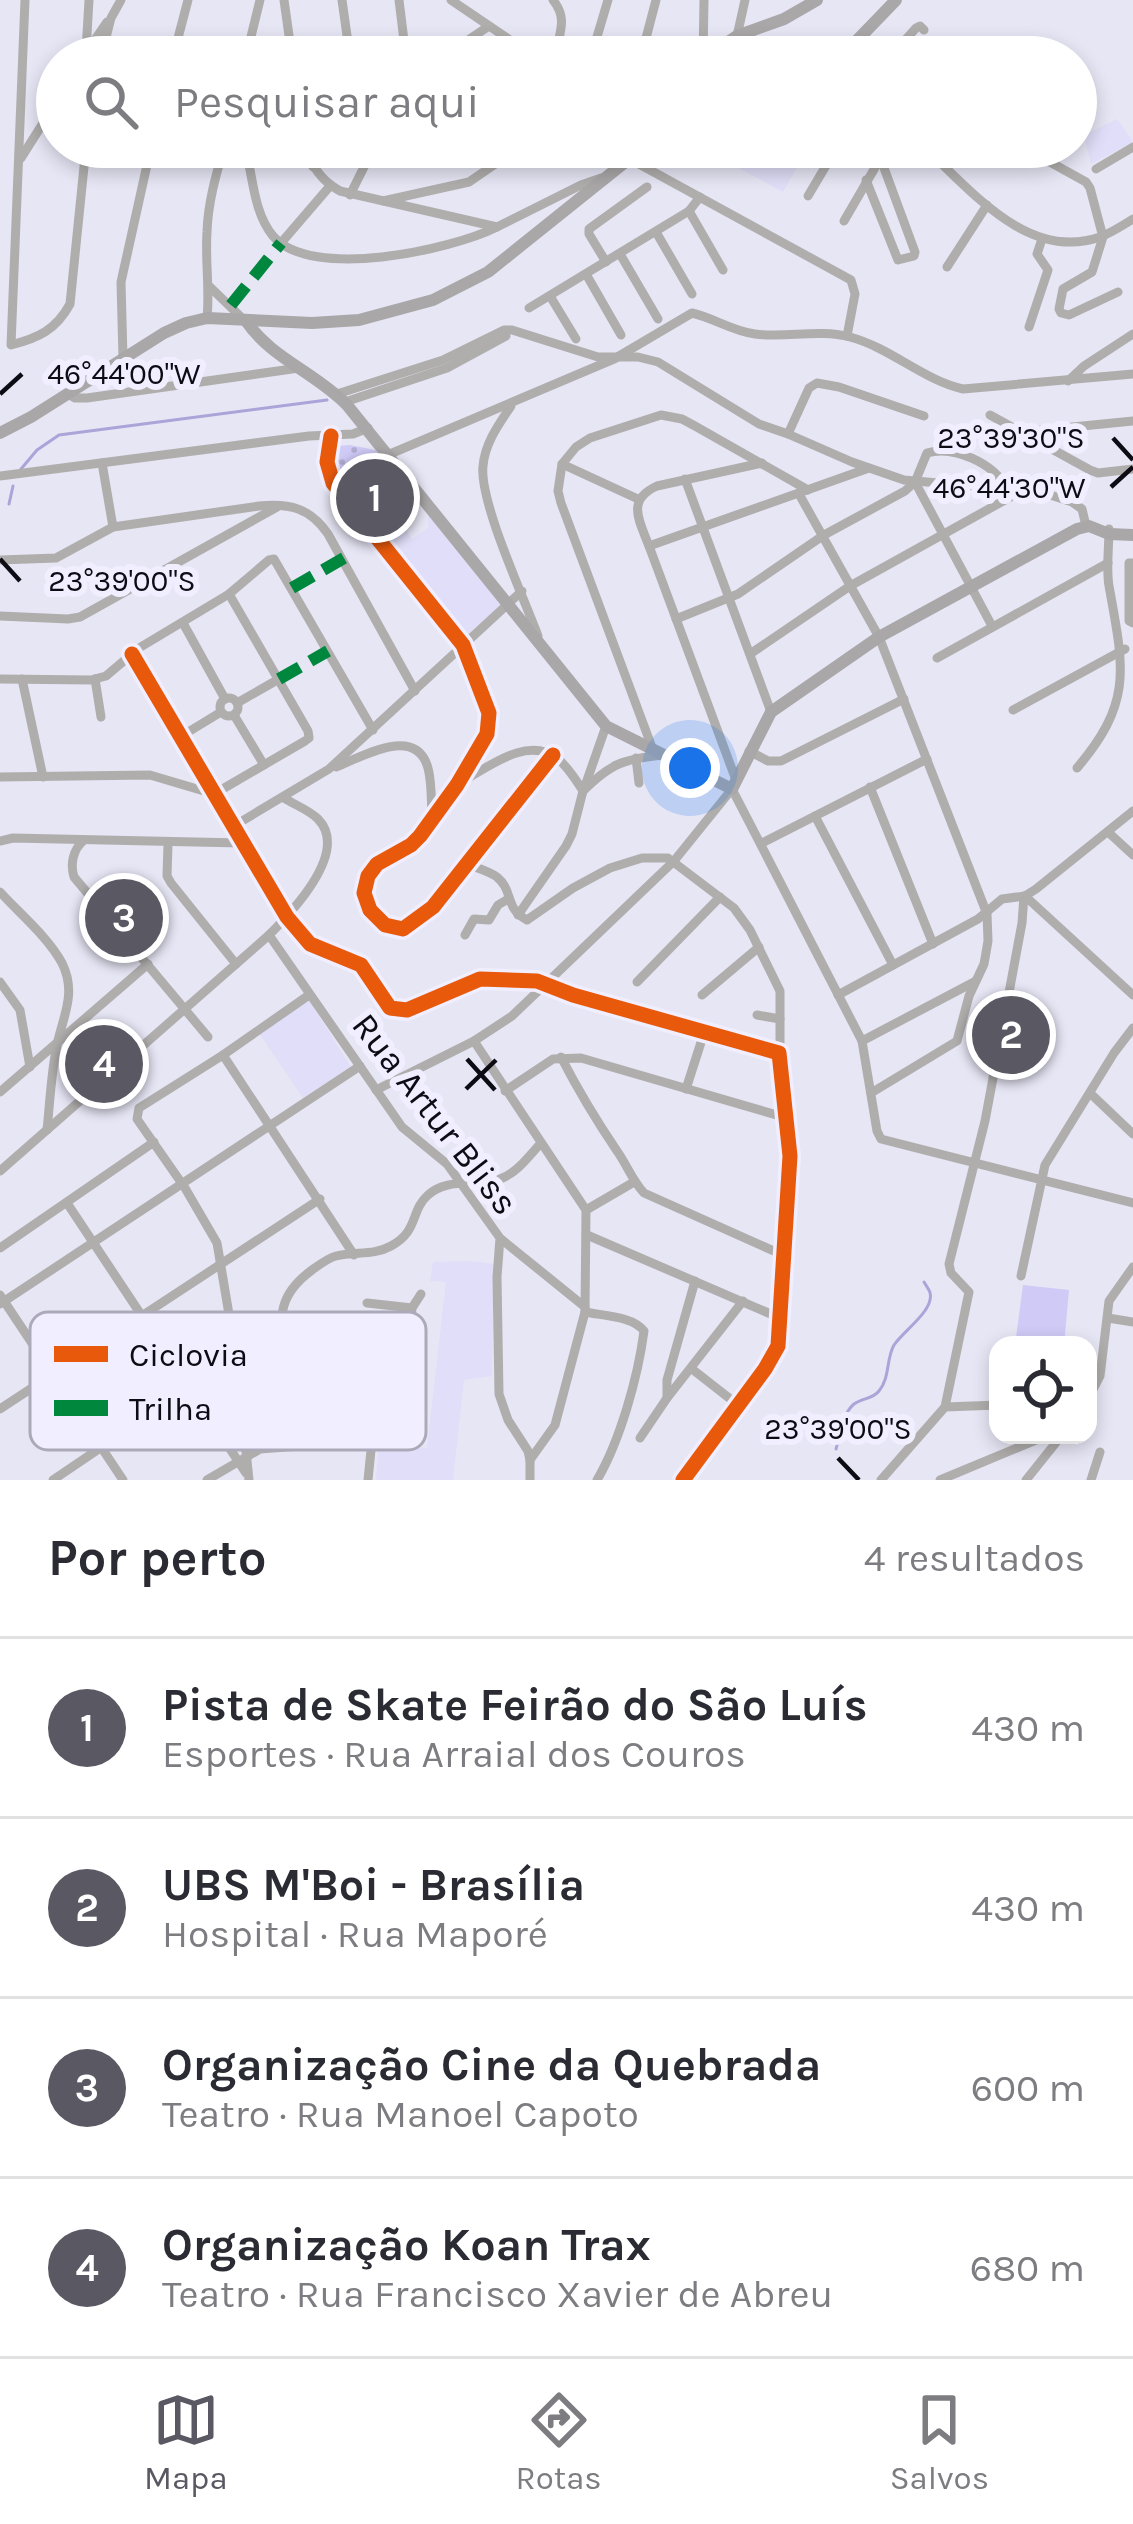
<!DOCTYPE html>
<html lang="pt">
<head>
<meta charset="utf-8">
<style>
	body { margin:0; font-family:Karla,sans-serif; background:#f7f7f7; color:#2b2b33 }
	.controls { position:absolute; right:36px; bottom:36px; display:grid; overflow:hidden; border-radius:24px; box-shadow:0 6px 18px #0003 }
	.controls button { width:108px; height:108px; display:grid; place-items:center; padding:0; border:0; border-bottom:3px solid #e1e1e2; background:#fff; color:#2b2b33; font:60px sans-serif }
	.you { position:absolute; left:690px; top:768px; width:42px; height:42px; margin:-30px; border:9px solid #fff; border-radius:50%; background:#1a73e8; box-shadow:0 0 0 18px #1a73e833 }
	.badge { display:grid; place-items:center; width:78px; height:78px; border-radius:50%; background:#595863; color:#fff; font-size:39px; font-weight:700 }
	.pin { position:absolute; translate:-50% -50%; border:6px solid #fff; box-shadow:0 3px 12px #0006 }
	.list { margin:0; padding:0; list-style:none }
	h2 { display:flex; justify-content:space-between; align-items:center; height:156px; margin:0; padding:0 48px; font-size:51px }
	h2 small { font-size:39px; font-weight:400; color:#7c7c81 }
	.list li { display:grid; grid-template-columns:78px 1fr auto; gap:36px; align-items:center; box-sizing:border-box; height:180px; padding:0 48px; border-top:3px solid #e1e1e2 }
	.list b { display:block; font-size:45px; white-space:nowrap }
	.list p { margin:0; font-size:39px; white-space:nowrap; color:#7c7c81 }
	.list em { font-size:39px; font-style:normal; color:#7c7c81 }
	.icon { flex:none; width:66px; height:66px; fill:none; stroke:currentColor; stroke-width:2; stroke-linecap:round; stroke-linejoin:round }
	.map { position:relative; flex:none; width:1133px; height:1480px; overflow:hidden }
	.search { position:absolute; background:#fff; box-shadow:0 6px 18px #0003; left:36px; right:36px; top:36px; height:132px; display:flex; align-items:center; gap:30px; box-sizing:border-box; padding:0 42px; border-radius:66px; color:#7c7c81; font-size:45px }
	.sheet { height:876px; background:#fff }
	nav { display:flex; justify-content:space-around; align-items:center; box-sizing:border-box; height:168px; border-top:3px solid #e1e1e2; background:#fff; font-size:33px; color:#7c7c81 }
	nav a { display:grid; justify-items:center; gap:6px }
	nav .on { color:#595863 }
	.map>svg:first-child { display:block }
	.built { fill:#e0def8 }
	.grass { fill:#cfcaf6 }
	.park { fill:url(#park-dots) }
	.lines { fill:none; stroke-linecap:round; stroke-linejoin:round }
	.stream { stroke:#aba4d9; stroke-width:3 }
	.minor { stroke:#b0aead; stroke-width:9 }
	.major { stroke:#a9a7a8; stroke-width:12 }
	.quiet { stroke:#00873e; stroke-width:12; stroke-dasharray:24 12; stroke-linecap:butt }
	.cycleway-casing { stroke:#f0eeff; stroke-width:22 }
	.cycleway { stroke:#e8590c; stroke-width:15 }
	.ticks { fill:none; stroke:#0d0c15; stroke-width:4.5 }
	.labels { text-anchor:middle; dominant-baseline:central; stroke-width:12; stroke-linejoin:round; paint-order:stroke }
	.street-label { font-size:36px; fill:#0d0c15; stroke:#f0eeff }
	.key { fill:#f0eeff; stroke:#acaab9; stroke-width:3 }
	.key-label { font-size:33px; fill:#0d0c15 }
	.ticks-label { font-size:30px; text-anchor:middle; fill:#0d0c15; stroke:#f0eeff; stroke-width:12; stroke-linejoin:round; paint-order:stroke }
</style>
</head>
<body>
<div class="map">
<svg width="1133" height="1480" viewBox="0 0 1133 1480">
	<defs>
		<pattern id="park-dots" width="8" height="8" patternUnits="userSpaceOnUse" patternTransform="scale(3)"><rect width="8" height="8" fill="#cfcaf6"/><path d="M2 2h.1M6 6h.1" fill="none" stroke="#b1acd2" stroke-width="1.8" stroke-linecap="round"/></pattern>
	</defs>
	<rect width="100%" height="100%" fill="#e7e6f5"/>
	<!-- built -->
	<g class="built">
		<polygon points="1117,119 1133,142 1091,164 1084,135"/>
		<polygon points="750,147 804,147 806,152 783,192 737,167"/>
		<polygon points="433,513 504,602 464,638 387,542 405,529 412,539 428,528 428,515"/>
		<polygon points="308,999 351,1067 303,1098 259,1033"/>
		<polygon points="469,1261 494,1264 492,1376 464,1380 453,1480 376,1480 379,1442 427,1448 446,1282 430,1281 433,1262"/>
	</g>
	<!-- grass -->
	<polygon class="grass" points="1023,1285 1069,1290 1064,1345 1015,1345"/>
	<!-- park -->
	<path class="park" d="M350 445 375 450 401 484 365 513C348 494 329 478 332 450L339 446Z"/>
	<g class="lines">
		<!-- stream -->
		<g class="stream">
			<polyline points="21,469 37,450 59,435 327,400"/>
			<polyline points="9,504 13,486"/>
			<path d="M836 1449C840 1435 842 1414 854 1404 862 1398 873 1399 879 1391 890 1378 886 1359 894 1345 903 1332 927 1315 930 1300 932 1292 928 1289 924 1282"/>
		</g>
		<!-- minor -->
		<g class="minor">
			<path d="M25 0 11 345C38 338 56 330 70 304L86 147"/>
			<polyline points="284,0 292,57"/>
			<polyline points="342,0 350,57"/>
			<polyline points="399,0 406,57"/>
			<polyline points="451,0 535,57"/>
			<path d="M553 0C565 15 562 26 558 43"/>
			<polyline points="737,36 745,0"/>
			<polyline points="558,43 578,57"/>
			<polyline points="86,51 89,0"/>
			<polyline points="83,57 107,22"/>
			<polyline points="101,57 111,18 121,0"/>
			<polyline points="173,57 188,0"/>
			<polyline points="246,57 260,0"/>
			<polyline points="443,57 489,26"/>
			<polyline points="591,57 608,0"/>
			<polyline points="641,57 656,0"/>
			<polyline points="703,57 704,0"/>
			<polyline points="890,57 916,28 920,26 924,30"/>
			<path d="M245 147C253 175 253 212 273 236 311 281 451 250 497 227"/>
			<path d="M307 147C311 167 322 181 340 191L497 227 581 185 601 178"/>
			<polyline points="704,147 712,153"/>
			<path d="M924 147C971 190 1028 262 1100 237 1111 233 1122 226 1133 219"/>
			<polyline points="1039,156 1086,182 1090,188 1103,237 1092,272 1063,289 1059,309 1061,313 1069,315 1118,292"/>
			<polyline points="21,158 57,101"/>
			<polyline points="628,158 851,280 855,294 847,336"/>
			<polyline points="313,167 335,147"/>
			<polyline points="1096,169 1133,147"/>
			<polyline points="866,180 898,260 914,256 915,252 880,157"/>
			<polyline points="350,195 374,147"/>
			<polyline points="808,196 837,147"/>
			<polyline points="383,201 469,182 520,147"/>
			<polyline points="689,211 723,270"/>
			<polyline points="844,221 887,147"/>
			<polyline points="656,232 692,294"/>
			<polyline points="281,243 330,186"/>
			<polyline points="620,254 658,319"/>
			<polyline points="606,262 589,234 589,229 647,187"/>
			<polyline points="947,267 987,205"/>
			<polyline points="586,274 621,335"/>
			<polyline points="210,287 245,321"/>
			<polyline points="550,296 576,339"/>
			<polyline points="529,308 689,211 700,197"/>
			<path d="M207 318C210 289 205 261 207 232 208 202 216 175 224 147"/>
			<polyline points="1029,327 1048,270 1037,254 1042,239"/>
			<polyline points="123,358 121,282 151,147"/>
			<polyline points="1068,381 1084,366 1133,334"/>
			<polyline points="68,394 75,398 87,398 299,368"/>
			<polyline points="337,394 443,360 504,330 512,330 598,357 638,357 658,362 759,424 788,434 852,462 904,480 1041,492 1072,502 1082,509 1086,526"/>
			<polyline points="345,402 447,368 506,336"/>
			<path d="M511 406C499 424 485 443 483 466 479 501 524 598 538 636"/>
			<polyline points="990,415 1090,470 1098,473 1133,469"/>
			<polyline points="1022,432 1133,421"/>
			<polyline points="788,434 809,388 817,383 839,387 924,416"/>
			<polyline points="331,436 327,462 333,483 463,645 489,713 487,734 457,785 420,836 411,845 377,864 368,876 364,893 370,910 385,925 403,929 433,907 553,755"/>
			<path d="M390 454 614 359 692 313C714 318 732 331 755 334 786 338 819 329 850 337 891 348 923 380 963 389L1133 374"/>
			<polyline points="102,463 113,527"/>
			<polyline points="562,464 638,499"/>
			<polyline points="0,476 309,436 353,434 368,428"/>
			<polyline points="685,479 771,712"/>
			<polyline points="915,482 992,626"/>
			<path d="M915 482 927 453C953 445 994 463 1006 488"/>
			<polyline points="799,494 879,637 987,914 988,941 984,964 969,996 957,1041 871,1093"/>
			<polyline points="649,546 869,468"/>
			<path d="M0 560 56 558 113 527 259 506C290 503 310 508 328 534L415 691"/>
			<polyline points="1133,563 1129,563 1129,621 1133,623"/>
			<polyline points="0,616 68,619 80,617 277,507"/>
			<polyline points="676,619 738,594 824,535 905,491 915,482"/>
			<polyline points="183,623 225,699"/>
			<polyline points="132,654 287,917 310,944 361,965 390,1008 407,1010 480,979 537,981 573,995 779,1053 790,1156 778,1346 765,1369 683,1480"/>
			<polyline points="750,654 850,586 1023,490"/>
			<polyline points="937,658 1108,563"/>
			<polyline points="0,679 91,680 106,676 139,648 229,594 269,560 274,559 373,730"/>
			<polyline points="22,679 43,777"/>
			<polyline points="95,679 101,717"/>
			<circle cx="229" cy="707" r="9"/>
			<polyline points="237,703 279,679"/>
			<polyline points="1013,710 1125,649"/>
			<polyline points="234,715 264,765"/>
			<polyline points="180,737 221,712"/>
			<polyline points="653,750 561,503 558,491 562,464 576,447 590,438 661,415 682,419 695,426 808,490"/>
			<polyline points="749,751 768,761 781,761 904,699"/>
			<polyline points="636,758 639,783"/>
			<path d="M336 767C362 757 416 724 428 768 432 783 431 800 432 816"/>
			<path d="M1077 768C1133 702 1124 669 1109 586 1106 568 1109 548 1109 529"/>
			<polyline points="0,777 150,775 214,794 305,741 309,738 308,731 229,594"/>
			<path d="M736 780 649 546C639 520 626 500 657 486L762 463"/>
			<path d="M458 784C486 769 527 734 558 759 568 767 576 780 583 791L572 834 566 846 518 915"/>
			<polyline points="585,786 606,726"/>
			<polyline points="870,787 933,944"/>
			<path d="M583 791C611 763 624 759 663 755"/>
			<polyline points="815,816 893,965"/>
			<polyline points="232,827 329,769 522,591"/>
			<polyline points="1108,832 1133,855"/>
			<polyline points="0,841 13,838 241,843"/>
			<path d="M83 841C73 850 70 864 74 877L208 1037"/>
			<polyline points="762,843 927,759"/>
			<polyline points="168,844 167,876 171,883 236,964"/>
			<path d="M467 864C477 868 489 871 497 877 514 891 504 908 527 920L573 888 610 868 642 858H668L734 908 750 930 780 991V1046"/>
			<path d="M0 892C20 914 48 937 62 963 77 993 63 1016 57 1045 51 1073 50 1102 47 1130"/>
			<polyline points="1025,896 1133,995"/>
			<polyline points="269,935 402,1127 447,1164 500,1238 497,1277 499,1394 508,1420 528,1451 530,1460 530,1480"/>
			<polyline points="465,935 474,919 489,920 498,905 508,899"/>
			<polyline points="0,982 20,1010 30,1067"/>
			<polyline points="637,982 720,897"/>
			<polyline points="702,995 759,947"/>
			<polyline points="838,995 978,919 1002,899 1025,896 1036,889 1133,811"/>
			<polyline points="757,1015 780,1019"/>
			<polyline points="474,1041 586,1210 585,1312 555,1425 530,1460"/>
			<polyline points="862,1041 974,982"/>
			<polyline points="223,1055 354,1255"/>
			<path d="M561 1057C578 1090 596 1120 617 1151 627 1165 632 1180 644 1193L785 1256"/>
			<polyline points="686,1089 704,1033"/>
			<polyline points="376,1090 474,1041 512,1016 674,861 732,789 862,1041 877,1131 881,1139 1133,1203"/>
			<polyline points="505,1091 553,1059 581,1058 787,1118"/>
			<polyline points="0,1092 148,964"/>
			<polyline points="1091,1094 1133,1134"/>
			<path d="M0 1171 269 935C292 912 350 852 318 819 309 810 295 805 284 798"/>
			<polyline points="67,1203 246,1473"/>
			<polyline points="586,1210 634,1182"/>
			<polyline points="587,1235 780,1318"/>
			<polyline points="501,1239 585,1307"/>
			<polyline points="0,1248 154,1142"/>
			<polyline points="1021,1276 1045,1165 1114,1053 1133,1028"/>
			<polyline points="0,1295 123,1480"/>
			<polyline points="367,1303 412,1308"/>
			<polyline points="0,1304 360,1066"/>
			<path d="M585 1312C604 1316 632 1316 644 1331 638 1377 620 1441 597 1480"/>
			<polyline points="1108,1318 1133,1322"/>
			<path d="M282 1352C280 1314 279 1294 312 1270 319 1265 328 1258 336 1256 355 1251 373 1256 391 1246 419 1231 410 1211 428 1195 447 1177 476 1187 500 1179 517 1173 529 1156 541 1143"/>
			<polyline points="692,1369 738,1405"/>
			<polyline points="667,1398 667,1380 695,1281"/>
			<polyline points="1088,1399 1100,1376 1109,1301 1133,1267"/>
			<polyline points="945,1407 969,1292 951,1273 949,1264 985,1121 1022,923 1024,896"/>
			<polyline points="0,1409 320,1199"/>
			<polyline points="372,1437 401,1440 412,1308 421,1294"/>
			<polyline points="640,1438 667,1398 743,1301"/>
			<polyline points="53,1480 236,1356 282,1352 352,1350 410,1354"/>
			<polyline points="207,1480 260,1449 326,1444 330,1441 331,1431 291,1352"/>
			<polyline points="249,1480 236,1356 217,1243 185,1188 137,1119 139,1108 223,1055 309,995"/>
			<polyline points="368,1480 381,1351"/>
			<polyline points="881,1480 945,1407 998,1405"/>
			<polyline points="940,1480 1048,1435"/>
			<polyline points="1026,1480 1062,1435"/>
			<polyline points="1091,1480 1100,1452"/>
		</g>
		<!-- major -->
		<g class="major">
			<polyline points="706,57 737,36 784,19 817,0"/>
			<polyline points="841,57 896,0"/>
			<path d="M246 321C271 358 316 373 347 405L606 726 732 789 771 712 879 637 1077 529 1089 526 1109 534 1133 535"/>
			<polyline points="0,433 31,417 164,333 186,323 207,318 312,323 359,320 433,300 488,272 644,147"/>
		</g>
		<!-- quiet -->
		<g class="quiet">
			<polyline points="231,305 281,243"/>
			<polyline points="292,588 344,558"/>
			<polyline points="279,679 328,651"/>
		</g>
		<!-- cycleway casing -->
		<g class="cycleway-casing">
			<g id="cycleway">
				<polyline points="331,436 327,462 333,483 463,645 489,713 487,734 457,785 420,836 411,845 377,864 368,876 364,893 370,910 385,925 403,929 433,907 553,755"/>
				<polyline points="132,654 287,917 310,944 361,965 390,1008 407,1010 480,979 537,981 573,995 779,1053 790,1156 778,1346 765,1369 683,1480"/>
			</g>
		</g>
		<!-- cycleway -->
		<use href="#cycleway" class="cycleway"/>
	</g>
	<!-- ticks -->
	<path class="ticks" d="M0 394 22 374M1113 438 1133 460M1111 487 1133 467M0 559 20 581M467 1059 495 1090M466 1089 496 1060M838 1458 859 1480"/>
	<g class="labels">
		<!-- street labels -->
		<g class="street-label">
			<text transform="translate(435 1114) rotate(52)">Rua Artur Bliss</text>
		</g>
	</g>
	<!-- legend -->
	<rect x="30" y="1312" width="396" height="138" rx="18" class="key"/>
	<rect x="54" y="1346" width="54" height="16" fill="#e8590c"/>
	<rect x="54" y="1400" width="54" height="16" fill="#00873e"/>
	<g class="key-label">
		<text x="129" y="1366">Ciclovia</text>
		<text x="129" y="1420">Trilha</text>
	</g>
	<g class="ticks-label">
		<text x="124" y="384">46°44'00"W</text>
		<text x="1011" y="448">23°39'30"S</text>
		<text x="1009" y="498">46°44'30"W</text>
		<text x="122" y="591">23°39'00"S</text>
		<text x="838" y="1439">23°39'00"S</text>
	</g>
</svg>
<div class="controls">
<button><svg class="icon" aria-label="locate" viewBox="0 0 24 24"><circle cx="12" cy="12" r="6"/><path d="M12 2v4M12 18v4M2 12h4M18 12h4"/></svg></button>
</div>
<div class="you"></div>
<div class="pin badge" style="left:375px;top:498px">1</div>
<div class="pin badge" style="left:1011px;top:1035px">2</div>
<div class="pin badge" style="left:124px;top:918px">3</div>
<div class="pin badge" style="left:104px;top:1064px">4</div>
<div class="search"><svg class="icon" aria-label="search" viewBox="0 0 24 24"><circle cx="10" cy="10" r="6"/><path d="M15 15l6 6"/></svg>Pesquisar aqui</div>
</div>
<section class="sheet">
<h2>Por perto<small>4 resultados</small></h2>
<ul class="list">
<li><span class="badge">1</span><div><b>Pista de Skate Feirão do São Luís</b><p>Esportes · Rua Arraial dos Couros</p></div><em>430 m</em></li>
<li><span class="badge">2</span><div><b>UBS M'Boi - Brasília</b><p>Hospital · Rua Maporé</p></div><em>430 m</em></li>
<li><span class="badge">3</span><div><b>Organização Cine da Quebrada</b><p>Teatro · Rua Manoel Capoto</p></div><em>600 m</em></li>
<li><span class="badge">4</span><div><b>Organização Koan Trax</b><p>Teatro · Rua Francisco Xavier de Abreu</p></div><em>680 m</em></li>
</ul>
</section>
<nav>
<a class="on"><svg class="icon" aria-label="map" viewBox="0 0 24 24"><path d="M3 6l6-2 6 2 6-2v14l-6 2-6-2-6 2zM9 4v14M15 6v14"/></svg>Mapa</a>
<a><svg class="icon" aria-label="directions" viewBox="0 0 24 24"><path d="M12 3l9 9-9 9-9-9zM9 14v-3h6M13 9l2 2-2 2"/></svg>Rotas</a>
<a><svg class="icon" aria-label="saved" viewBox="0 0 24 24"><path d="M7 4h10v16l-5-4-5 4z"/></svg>Salvos</a>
</nav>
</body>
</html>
